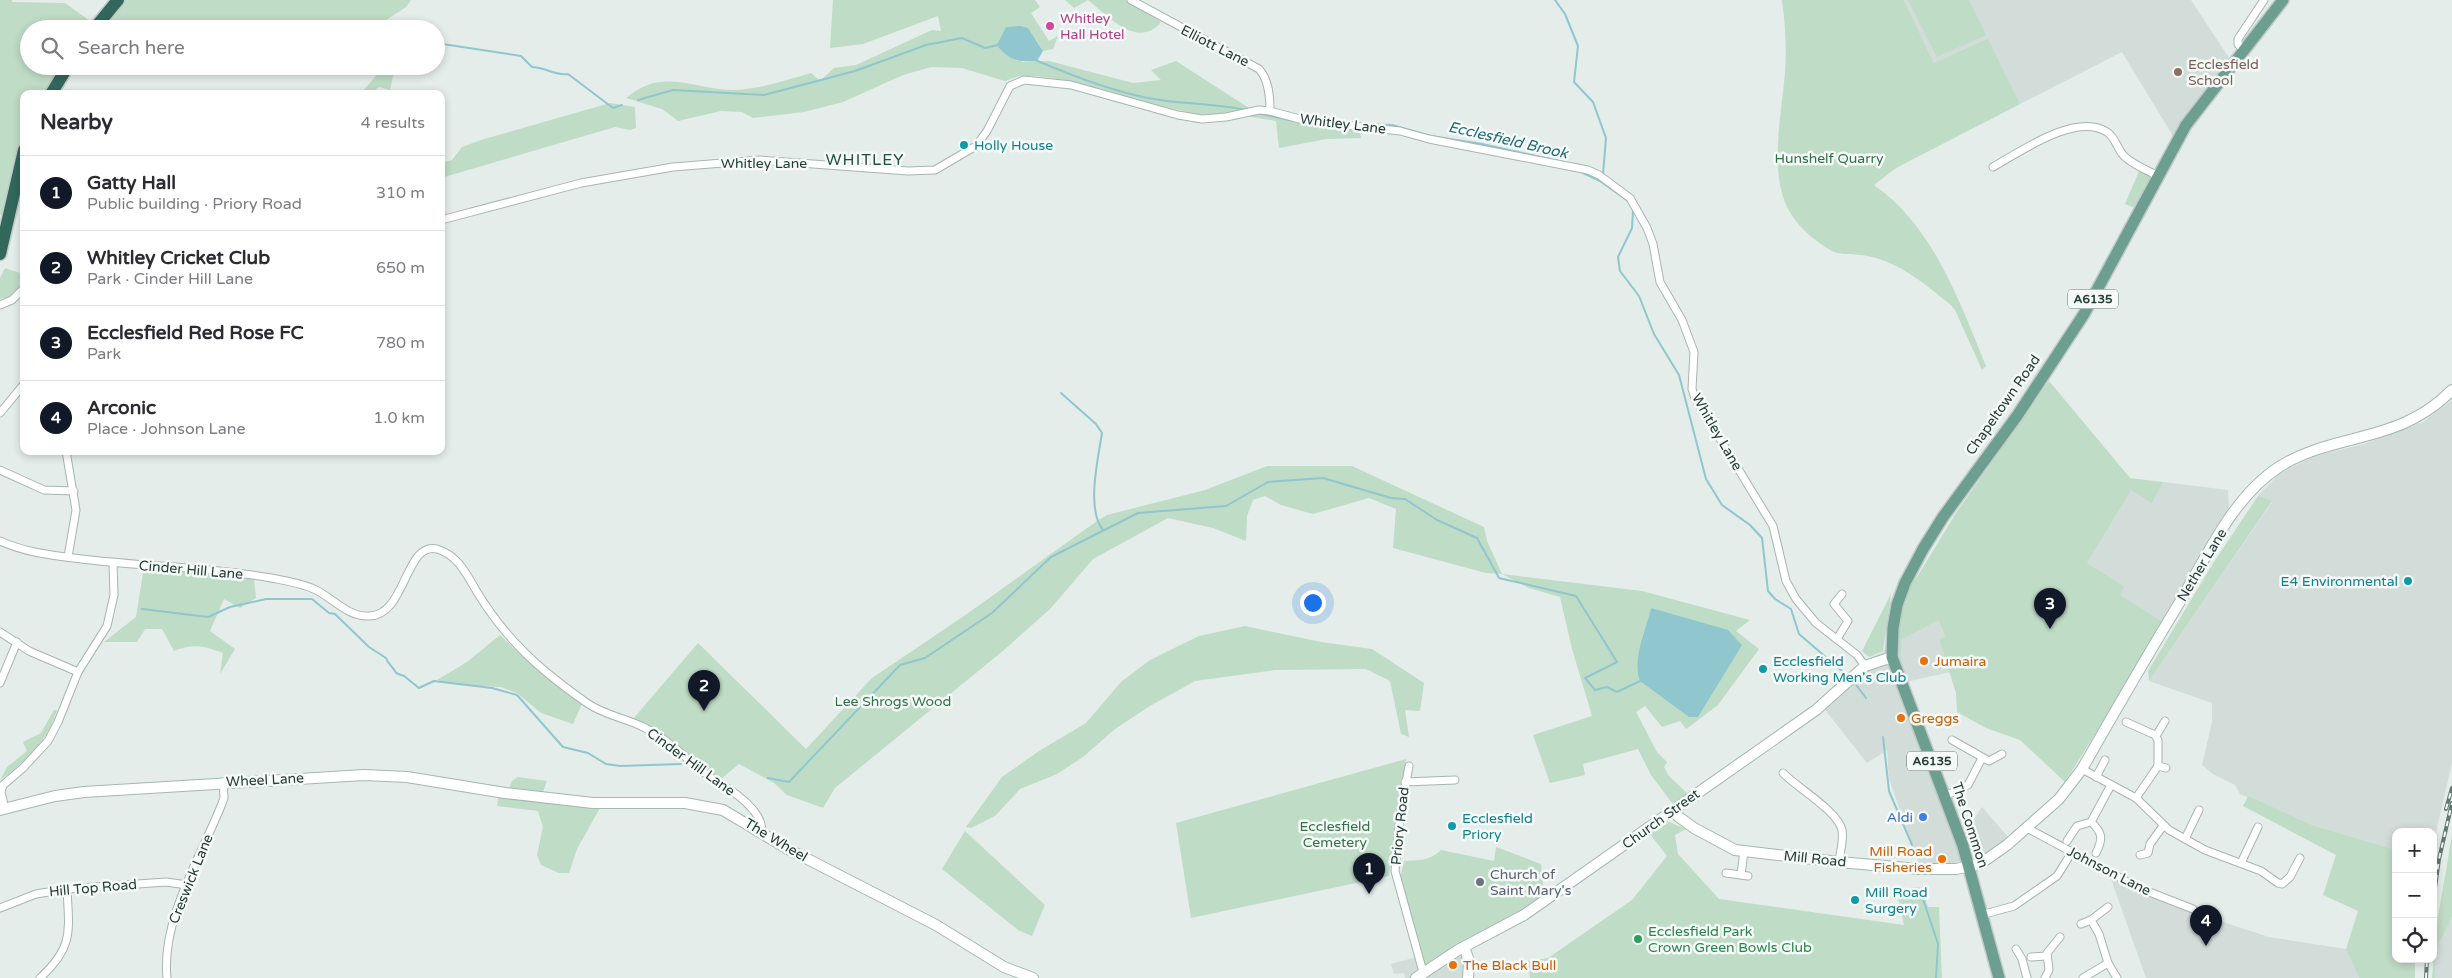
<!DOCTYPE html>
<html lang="en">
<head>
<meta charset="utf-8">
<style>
	body { margin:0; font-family:"Varela Round",sans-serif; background:#f7f7f7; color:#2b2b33 }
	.controls { position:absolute; right:15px; bottom:15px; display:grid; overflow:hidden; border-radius:10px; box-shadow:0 2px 8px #0003 }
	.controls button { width:45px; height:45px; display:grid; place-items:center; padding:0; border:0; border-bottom:1px solid #e1e1e2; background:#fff; color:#2b2b33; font:25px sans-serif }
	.you { position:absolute; left:1312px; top:602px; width:18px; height:18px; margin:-12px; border:4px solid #fff; border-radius:50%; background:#1a73e8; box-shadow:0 0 0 8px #1a73e833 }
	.badge { display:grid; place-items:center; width:32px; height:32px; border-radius:50%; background:#111827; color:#fff; font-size:16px; font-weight:700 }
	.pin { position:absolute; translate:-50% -41px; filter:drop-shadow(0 1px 2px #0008) }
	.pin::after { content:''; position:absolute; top:26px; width:18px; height:15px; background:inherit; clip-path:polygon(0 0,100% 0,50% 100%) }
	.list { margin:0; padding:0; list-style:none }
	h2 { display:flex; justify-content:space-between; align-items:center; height:65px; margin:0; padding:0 20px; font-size:21px }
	h2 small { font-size:16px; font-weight:400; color:#7c7c81 }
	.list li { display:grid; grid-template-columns:32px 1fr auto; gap:15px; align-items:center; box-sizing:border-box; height:75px; padding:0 20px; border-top:1px solid #e1e1e2 }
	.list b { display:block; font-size:19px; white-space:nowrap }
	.list p { margin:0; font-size:16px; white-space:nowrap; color:#7c7c81 }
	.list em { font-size:16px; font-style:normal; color:#7c7c81 }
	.icon { flex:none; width:28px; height:28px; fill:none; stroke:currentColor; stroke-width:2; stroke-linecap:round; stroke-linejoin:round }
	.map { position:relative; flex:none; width:2452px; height:978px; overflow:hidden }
	.search { position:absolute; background:#fff; box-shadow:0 2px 8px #0003; left:20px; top:20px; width:425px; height:55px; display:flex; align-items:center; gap:12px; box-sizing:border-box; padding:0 18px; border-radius:28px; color:#7c7c81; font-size:19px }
	.panel { position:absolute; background:#fff; box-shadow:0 2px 8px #0003; left:20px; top:90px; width:425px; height:365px; border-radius:10px }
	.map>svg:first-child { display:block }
	.built { fill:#d2dcd8 }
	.green { fill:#bfdcc6 }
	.water { fill:#90c6ce }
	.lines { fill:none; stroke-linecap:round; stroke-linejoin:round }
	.stream { stroke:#90c6ce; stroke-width:2 }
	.street-casing { stroke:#a7b5b0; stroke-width:9 }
	.secondary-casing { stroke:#a3b8b0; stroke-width:12 }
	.primary-casing { stroke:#c2c9c7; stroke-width:14 }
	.highway-casing { stroke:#c2c9c7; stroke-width:15 }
	.street { stroke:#fff; stroke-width:7 }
	.secondary { stroke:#fff; stroke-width:10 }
	.primary { stroke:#6c9f90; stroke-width:11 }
	.highway { stroke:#32685b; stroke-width:12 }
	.rail-casing { stroke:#5f7971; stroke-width:4 }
	.rail { stroke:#f5f9f7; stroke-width:2; stroke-dasharray:5.5; stroke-linecap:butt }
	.hotel-dot { fill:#d1479c; stroke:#f5f9f7; stroke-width:2 }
	.education-dot { fill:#8d6e63; stroke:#f5f9f7; stroke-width:2 }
	.culture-dot { fill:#0f9aa8; stroke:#f5f9f7; stroke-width:2 }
	.food-dot { fill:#e8710a; stroke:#f5f9f7; stroke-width:2 }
	.shop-dot { fill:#3f7fe0; stroke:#f5f9f7; stroke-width:2 }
	.worship-dot { fill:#6b7280; stroke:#f5f9f7; stroke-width:2 }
	.leisure-dot { fill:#2e9e5b; stroke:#f5f9f7; stroke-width:2 }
	.labels { text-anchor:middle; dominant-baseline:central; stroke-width:5; stroke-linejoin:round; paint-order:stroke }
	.shield { fill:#f5f9f7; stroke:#637570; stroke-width:1 }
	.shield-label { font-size:12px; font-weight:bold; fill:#253d36 }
	.hotel-label { font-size:14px; fill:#b23c85; stroke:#f5f9f7; text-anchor:start }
	.street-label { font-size:14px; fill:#253d36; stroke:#f5f9f7 }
	.education-label { font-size:14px; fill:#785e54; stroke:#f5f9f7; text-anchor:start }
	.culture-label { font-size:14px; fill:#0d838f; stroke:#f5f9f7; text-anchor:start }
	.park-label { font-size:14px; fill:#317248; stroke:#f5f9f7 }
	.food-label { font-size:14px; fill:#c56008; stroke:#f5f9f7; text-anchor:start }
	.shop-label { font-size:14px; fill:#366cbe; stroke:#f5f9f7; text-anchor:end }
	.worship-label { font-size:14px; fill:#5b616d; stroke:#f5f9f7; text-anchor:start }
	.leisure-label { font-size:14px; fill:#27864d; stroke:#f5f9f7; text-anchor:start }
	.water-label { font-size:15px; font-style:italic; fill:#226a76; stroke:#f5f9f7 }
	.quarter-label { font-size:16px; letter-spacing:1px; fill:#224e42; stroke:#f5f9f7 }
</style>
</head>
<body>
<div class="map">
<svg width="2452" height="978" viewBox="0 0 2452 978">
	<rect width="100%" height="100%" fill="#e4ede9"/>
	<!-- built -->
	<g class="built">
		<polygon points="1904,0 2191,0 2231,61 2173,136 2122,52 2020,104 1988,40 1934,63"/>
		<polygon points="2452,400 2452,763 2433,845 2433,832 2396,832 2396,850 2312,825 2240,794 2235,785 2213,774 2202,765 2212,722 2212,703 2149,681 2272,502 2258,496 2279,474 2314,456 2364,444 2423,422"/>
		<polygon points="2163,482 2228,490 2229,510 2163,622 2119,595 2124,586 2087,563 2131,489 2152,502"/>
		<polygon points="1937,618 1945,636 1939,639 1950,672 1906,682 1962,829 1967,829 1982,807 2009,838 1982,857 1971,855 1953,865 1919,864 1889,779 1887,750 1867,763 1819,702 1874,656 1882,653 1887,646 1888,635 1899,636"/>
		<polygon points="2111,879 2174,906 2269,937 2346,949 2359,978 2146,978"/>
		<polygon points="2452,917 2452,978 2435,978 2435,952"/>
		<polygon points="1464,944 1468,978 1405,978 1404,973 1394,974 1391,964"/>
	</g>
	<!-- green -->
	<g class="green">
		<polygon points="0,0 12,0 12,2 65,3 93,23 89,29 29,29 29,66 62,66 45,94 24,94 24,135 2,215 0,215"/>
		<polygon points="125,0 411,0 406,7 383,22 396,29 99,29"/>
		<path d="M833 0H1035L1040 7 1031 13 1049 41 1058 36 1053 49 1043 51 1036 39 1021 62 1049 61 1133 83 1161 80 1151 70 1176 61 1249 108 1217 114H1197L1126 98 1069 81 1036 76H1019L1005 81 962 68 931 67 903 75 843 102 804 112 753 118 742 112 721 111 678 121 662 109 626 98C663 67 692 89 732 90 759 90 786 80 811 73L820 81 834 68 856 65 932 30 941 31 938 16 863 44 830 48Z"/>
		<path d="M1065 0H1127L1161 22C1138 50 1108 16 1088 0L1074 8Z"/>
		<path d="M1782 0H1904L1934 63 1988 39 2020 104 1896 168 1874 185C1934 227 1959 301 1986 366L1982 370 1955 310 1951 305C1926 285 1900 262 1867 256 1856 253 1839 256 1830 250 1813 240 1796 225 1787 207 1769 169 1782 113 1785 72 1787 48 1785 23 1782 0Z"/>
		<polygon points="1908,0 1969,0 1986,35 1937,57"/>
		<polygon points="380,66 395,66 390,90 379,87 370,94 360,94 376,76"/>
		<polygon points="610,103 635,107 636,128 630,130 615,127 441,178 441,163 452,160 462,147 481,140"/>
		<polygon points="1264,114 1298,123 1360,130 1361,138 1327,139 1279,148 1276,121 1245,116"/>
		<polygon points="2140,169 2149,173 2151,177 2135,208 2125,204"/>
		<polygon points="5,268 23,274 24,282 9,297 0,299 0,278"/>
		<path d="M2049 381 2130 478 2163 482 2152 503 2131 490 2087 563 2124 586 2120 595 2163 622 2117 699 2065 782 2020 740 1986 728 1957 712 1956 693 1939 639 1945 636 1938 620 1901 640V663C1898 640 1898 592 1917 577L1956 513Z"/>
		<polygon points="1267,466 1352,466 1484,527 1487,541 1502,574 1642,591 1750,620 1736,631 1759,649 1718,705 1686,729 1680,721 1662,727 1645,706 1636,712 1657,752 1667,762 1664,767 1668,775 1688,794 1672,803 1651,775 1638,749 1583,764 1585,775 1550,783 1533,735 1592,716 1572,649 1560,597 1529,588 1502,574 1486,573 1393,548 1396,509 1369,498 1313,514 1281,505 1265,496 1253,500 1247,516 1246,541 1213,528 1168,518 1093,559 1051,608 1004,650 835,788 823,808 787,795 774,783 739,764 721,779 704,769 665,737 633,719 698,643 806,749 872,678 964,616 1097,521 1107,515 1205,490"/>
		<polygon points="2258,496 2272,501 2149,681 2148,671 2214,562"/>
		<path d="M195 572 254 579 256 598 240 608 224 599 210 631 235 649 220 674 223 653C204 646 193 643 174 651L162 629H145L137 642H104L136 617 143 573Z"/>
		<polygon points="1891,594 1883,651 1869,657 1862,651"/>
		<polygon points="1245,626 1321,642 1372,649 1424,683 1420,711 1405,710 1409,737 1401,734 1390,681 1366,669 1275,670 1195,681 1150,706 1115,729 1083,757 1057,774 1020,789 995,816 971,828 966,827 1002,777 1039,751 1086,723 1121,682 1150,660 1199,636"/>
		<polygon points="500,635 527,661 582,704 573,724 541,713 517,693 501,687 460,685 437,680 467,662"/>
		<path d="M54 710H57C47 742 27 761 0 780L7 767 27 751 23 742 41 733Z"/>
		<polygon points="1406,759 1389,876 1191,918 1176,823"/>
		<polygon points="518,777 547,781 543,792 509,789 512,781"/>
		<polygon points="499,796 600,808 577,849 569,873 559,873 541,865 537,855 543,827 538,811 497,806"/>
		<polygon points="2248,796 2312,825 2396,850 2396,959 2415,959 2415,978 2359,978 2346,949 2358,911 2323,895 2336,855 2243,806"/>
		<polygon points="1669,822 1686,829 1675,835 1678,854 1719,899 1904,925 1897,894 1913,893 1913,887 1922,888 1928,907 1939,907 1942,978 1530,978 1528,961 1548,958 1632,900 1667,856 1650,834"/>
		<polygon points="965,831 1045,905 1032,936 1018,930 942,869"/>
		<polygon points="2452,835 2452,917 2435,952 2435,978 2432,978 2436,929"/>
		<path d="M1496 847 1541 864 1544 896 1515 917 1424 965 1400 879 1404 861C1419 860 1430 861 1441 850L1494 861Z"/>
	</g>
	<!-- water -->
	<g class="water">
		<path d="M1020 26 1028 28 1043 51 1037 61C1018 62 1008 60 997 45L1006 27Z"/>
		<path d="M1651 608 1728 630 1742 645 1698 717H1689L1640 681C1632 658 1646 631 1651 608Z"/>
	</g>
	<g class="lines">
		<!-- stream -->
		<g class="stream">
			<polyline points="1555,0 1565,14 1578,46 1574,82 1593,102 1606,138 1603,174"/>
			<polyline points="284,29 290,22 376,29"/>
			<path d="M436 43 521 56 532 67C545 67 555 76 568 74L613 108 622 105"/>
			<path d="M1035 60C1069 74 1103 88 1139 96 1174 105 1210 102 1245 110"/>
			<polyline points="638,100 673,90 764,95 855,71 926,45 962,38 985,48 998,45"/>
			<polyline points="1257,113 1294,121"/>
			<polyline points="1363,124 1392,125 1431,136 1482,144 1564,162"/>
			<polyline points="1579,171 1600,181 1628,201"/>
			<polyline points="1633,210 1632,228 1618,257 1620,271 1639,296 1654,334 1679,375 1706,479 1722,505 1750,525 1762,538 1768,591 1775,599 1791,609 1799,634 1849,677"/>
			<path d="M1061 393 1096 424 1102 433C1098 459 1086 509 1103 530"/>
			<path d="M142 609 208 617 230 607 266 599H312L329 613 335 614 369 647 386 658C388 665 394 667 396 673L404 676 419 688 434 681 492 688 517 695 563 747 588 753 606 764 620 766 681 764"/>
			<polyline points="1854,682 1866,698"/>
			<polyline points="1883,737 1889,791 1912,845"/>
			<polyline points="768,778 789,782 900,665 925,658 992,613 1051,557 1138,513 1226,506 1268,482 1323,478 1391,498 1405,499 1437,520 1477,538 1499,578 1576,596 1617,662 1585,678 1595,690 1607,687 1617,692 1640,681"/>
			<polyline points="1922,896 1938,944 1936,978"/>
		</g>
		<!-- street casing -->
		<g class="street-casing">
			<g id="street">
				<path d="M1131 0 1259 69C1269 80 1270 97 1270 111"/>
				<polyline points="2244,51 2238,44 2238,39 2264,0"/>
				<path d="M1993 167C2020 152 2076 112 2107 132 2116 138 2117 149 2124 156 2133 165 2147 170 2158 176"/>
				<polyline points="441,220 581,183 673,167 760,160 908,171 935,170 976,146 987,131 1010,86 1024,80 1071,85 1178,115 1202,119 1226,117 1259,110 1270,111 1307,121 1400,131 1429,139 1588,170 1599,175 1630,198 1647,228 1653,244 1660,282 1682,320 1694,352 1692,389 1695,398 1773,526 1786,581 1796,599 1816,623 1857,655 1865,666"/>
				<polyline points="0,305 12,300 24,288"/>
				<polyline points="0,413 24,384"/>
				<polyline points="66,451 76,510 68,557"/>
				<polyline points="0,470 44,490 74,491"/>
				<path d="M0 541C29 554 59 556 91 560 151 567 211 567 271 578 287 581 302 583 316 590 334 599 348 617 369 616 406 616 405 541 437 549 458 555 467 575 477 592 507 641 540 670 587 703 604 715 625 718 643 727 665 737 683 756 702 771 720 785 740 793 754 811 759 817 762 824 762 832"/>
				<polyline points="0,632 29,651 78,672"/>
				<polyline points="1837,639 1848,621 1834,604 1842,594"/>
				<polyline points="0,683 17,642"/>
				<polyline points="2126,722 2155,735 2158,740 2158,766 2136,798"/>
				<polyline points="2156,736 2165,721"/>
				<polyline points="1952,740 1989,761 2002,754"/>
				<polyline points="1409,766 1400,816 1395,871 1423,972"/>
				<polyline points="2158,766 2166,768"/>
				<polyline points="2082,769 2136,798 2169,830 2205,850 2261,871 2278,883 2282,884 2290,877 2300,858"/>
				<path d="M1783 773C1796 787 1838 811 1842 830 1844 840 1840 852 1839 862"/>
				<polyline points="2096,777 2105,760"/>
				<polyline points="1405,782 1455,780"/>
				<polyline points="1945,796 1968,785 1982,758"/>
				<polyline points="5,809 1,792 3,785 23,768 48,741 58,722 78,672 107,626 114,595 113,563"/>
				<polyline points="2091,822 2111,785"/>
				<polyline points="2027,828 2139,888 2193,909"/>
				<polyline points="2185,839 2199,810"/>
				<path d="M2067 841 2077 826 2091 822C2103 833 2103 839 2096 853"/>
				<polyline points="2140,855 2148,853 2150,844 2163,826"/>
				<polyline points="2241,863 2258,827"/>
				<polyline points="1726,873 1748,876"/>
				<polyline points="1741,875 1744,851"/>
				<polyline points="0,908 36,894 67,889 166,882 187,885"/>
				<polyline points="1981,915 2014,906 2057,876 2072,852"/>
				<polyline points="2091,920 2099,934 2108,963 2117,978"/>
				<polyline points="2081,924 2091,920 2108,907"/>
				<polyline points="2016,949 2022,959 2027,978"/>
				<polyline points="2031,957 2047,956"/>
				<path d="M40 978C74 947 69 931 67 889"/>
				<path d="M167 978C161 921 200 858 221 806L224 798 223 782"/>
				<polyline points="2045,978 2049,970 2047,953 2060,937"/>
				<polyline points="2083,978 2108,963"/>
			</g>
		</g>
		<!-- secondary casing -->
		<g class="secondary-casing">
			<g id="secondary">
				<polyline points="0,810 55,796 84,792 364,775 407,777 505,793 593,803 685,803 723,810 788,849 936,925 1004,967 1033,978"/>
				<path d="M1672 812 1694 828 1735 850 1839 862 1919 869H1956L1980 864 2007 845 2059 799 2082 769C2114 713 2147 656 2181 600 2208 554 2233 497 2279 467 2336 431 2398 445 2452 390"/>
				<polyline points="1464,947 1469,961 1468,978"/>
				<polyline points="1416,978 1458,950 1524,915 1816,710 1865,666 1892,657"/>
			</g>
		</g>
		<!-- primary casing -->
		<g class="primary-casing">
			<polyline id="primary" points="1999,978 1963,846 1892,657 1893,628 1897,605 1905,583 1923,549 1943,517 2017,416 2084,314 2186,125 2283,0"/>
		</g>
		<!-- highway casing -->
		<g class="highway-casing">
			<g id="highway">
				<polyline points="94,29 118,0"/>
				<polyline points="51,94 68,66"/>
				<polyline points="0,254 24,150"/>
			</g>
		</g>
		<!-- street -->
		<use href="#street" class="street"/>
		<!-- secondary -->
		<use href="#secondary" class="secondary"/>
		<!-- primary -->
		<use href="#primary" class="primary"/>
		<!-- highway -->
		<use href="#highway" class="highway"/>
		<!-- rail casing -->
		<g class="rail-casing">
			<g id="rail">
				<polyline points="2446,809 2452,788"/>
				<polyline points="2433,902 2439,859 2452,803"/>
				<polyline points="2426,978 2427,959"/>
			</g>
		</g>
		<!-- rail -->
		<use href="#rail" class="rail"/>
	</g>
	<!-- markers -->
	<circle class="hotel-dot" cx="1050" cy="26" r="5"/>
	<circle class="education-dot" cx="2178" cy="72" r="5"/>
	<g class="culture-dot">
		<circle cx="964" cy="145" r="5"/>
		<circle cx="2408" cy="581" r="5"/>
		<circle cx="1763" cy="669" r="5"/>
		<circle cx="1452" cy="826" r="5"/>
		<circle cx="1855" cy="900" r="5"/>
	</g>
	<g class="food-dot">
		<circle cx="1924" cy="661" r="5"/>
		<circle cx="1901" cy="718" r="5"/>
		<circle cx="1942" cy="859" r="5"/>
		<circle cx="1453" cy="965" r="5"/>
	</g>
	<circle class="shop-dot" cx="1923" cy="817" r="5"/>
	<circle class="worship-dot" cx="1480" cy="882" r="5"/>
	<circle class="leisure-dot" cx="1638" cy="939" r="5"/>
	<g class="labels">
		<!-- shield labels -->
		<g class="shield">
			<rect x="2068" y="289.5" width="50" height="19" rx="4"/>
			<rect x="1907" y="751.5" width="50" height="19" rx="4"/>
		</g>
		<g class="shield-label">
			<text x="2093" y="299">A6135</text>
			<text x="1932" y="761">A6135</text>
		</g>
		<!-- hotel labels -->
		<g class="hotel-label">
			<text x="1060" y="18">Whitley<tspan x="1060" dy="16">Hall Hotel</tspan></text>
		</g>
		<!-- street labels -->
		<g class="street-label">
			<text transform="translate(1215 46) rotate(27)">Elliott Lane</text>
			<text transform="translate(1343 124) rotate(7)">Whitley Lane</text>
			<text x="764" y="163">Whitley Lane</text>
			<text transform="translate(2003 405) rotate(-55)">Chapeltown Road</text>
			<text transform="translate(1717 432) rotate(60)">Whitley Lane</text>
			<text transform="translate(2202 565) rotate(-59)">Nether Lane</text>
			<text transform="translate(191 570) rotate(5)">Cinder Hill Lane</text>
			<text transform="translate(691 762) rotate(36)">Cinder Hill Lane</text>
			<text transform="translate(265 780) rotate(-3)">Wheel Lane</text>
			<text transform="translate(1661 819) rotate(-36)">Church Street</text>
			<text transform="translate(1970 825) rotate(72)">The Common</text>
			<text transform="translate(1400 826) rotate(-84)">Priory Road</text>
			<text transform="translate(776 840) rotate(31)">The Wheel</text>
			<text transform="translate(1815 859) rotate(6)">Mill Road</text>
			<text transform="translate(2109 871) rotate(27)">Johnson Lane</text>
			<text transform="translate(191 879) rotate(-68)">Creswick Lane</text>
			<text transform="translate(93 888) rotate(-5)">Hill Top Road</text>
		</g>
		<!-- education labels -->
		<g class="education-label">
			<text x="2188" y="64">Ecclesfield<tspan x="2188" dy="16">School</tspan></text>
		</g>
		<!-- culture labels -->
		<g class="culture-label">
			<text x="974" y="145">Holly House</text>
			<text x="2398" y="581" text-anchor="end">E4 Environmental</text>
			<text x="1773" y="661">Ecclesfield<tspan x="1773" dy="16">Working Men's Club</tspan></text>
			<text x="1462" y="818">Ecclesfield<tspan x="1462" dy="16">Priory</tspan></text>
			<text x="1865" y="892">Mill Road<tspan x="1865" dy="16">Surgery</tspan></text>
		</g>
		<!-- park labels -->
		<g class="park-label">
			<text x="1829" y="158">Hunshelf Quarry</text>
			<text x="893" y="701">Lee Shrogs Wood</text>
			<text x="1335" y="826">Ecclesfield<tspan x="1335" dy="16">Cemetery</tspan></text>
		</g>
		<!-- food labels -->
		<g class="food-label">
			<text x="1934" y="661">Jumaira</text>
			<text x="1911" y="718">Greggs</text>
			<text x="1932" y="851" text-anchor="end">Mill Road<tspan x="1932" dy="16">Fisheries</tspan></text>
			<text x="1463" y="965">The Black Bull</text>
		</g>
		<!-- shop labels -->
		<g class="shop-label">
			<text x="1913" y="817">Aldi</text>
		</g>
		<!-- worship labels -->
		<g class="worship-label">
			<text x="1490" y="874">Church of<tspan x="1490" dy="16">Saint Mary's</tspan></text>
		</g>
		<!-- leisure labels -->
		<g class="leisure-label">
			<text x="1648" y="931">Ecclesfield Park<tspan x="1648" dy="16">Crown Green Bowls Club</tspan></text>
		</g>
		<!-- water labels -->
		<g class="water-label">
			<text transform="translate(1508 140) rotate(13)">Ecclesfield Brook</text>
		</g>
		<!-- quarter labels -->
		<g class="quarter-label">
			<text x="865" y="160">WHITLEY</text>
		</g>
	</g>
</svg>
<div class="controls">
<button>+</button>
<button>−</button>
<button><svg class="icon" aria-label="locate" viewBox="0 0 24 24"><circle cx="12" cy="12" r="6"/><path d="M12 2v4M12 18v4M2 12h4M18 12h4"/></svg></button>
</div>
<div class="you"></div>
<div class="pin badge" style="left:1369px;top:894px">1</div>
<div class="pin badge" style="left:704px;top:711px">2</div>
<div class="pin badge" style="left:2050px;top:629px">3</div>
<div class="pin badge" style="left:2206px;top:946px">4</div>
<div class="search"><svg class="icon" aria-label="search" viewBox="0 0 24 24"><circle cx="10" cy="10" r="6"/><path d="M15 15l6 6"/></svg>Search here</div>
<section class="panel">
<h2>Nearby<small>4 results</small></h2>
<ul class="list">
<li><span class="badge">1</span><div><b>Gatty Hall</b><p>Public building · Priory Road</p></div><em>310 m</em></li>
<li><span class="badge">2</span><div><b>Whitley Cricket Club</b><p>Park · Cinder Hill Lane</p></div><em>650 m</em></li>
<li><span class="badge">3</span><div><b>Ecclesfield Red Rose FC</b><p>Park</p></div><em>780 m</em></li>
<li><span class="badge">4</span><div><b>Arconic</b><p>Place · Johnson Lane</p></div><em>1.0 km</em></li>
</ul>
</section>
</div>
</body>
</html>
